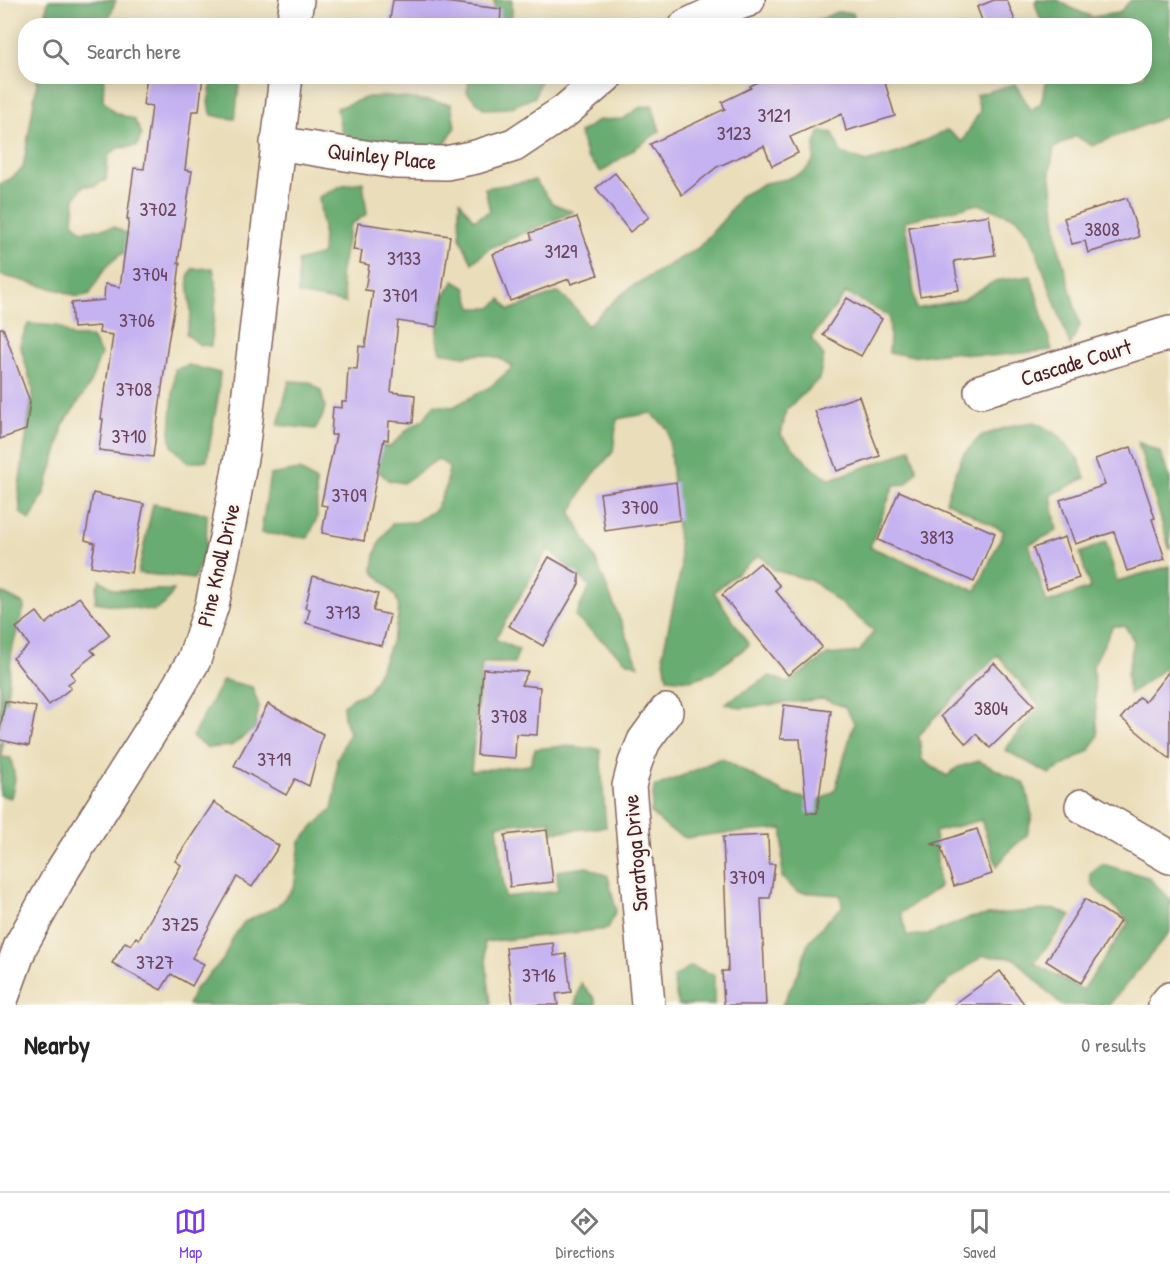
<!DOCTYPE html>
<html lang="en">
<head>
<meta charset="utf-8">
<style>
	body { margin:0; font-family:"Patrick Hand",sans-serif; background:#f2f2f2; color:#222 }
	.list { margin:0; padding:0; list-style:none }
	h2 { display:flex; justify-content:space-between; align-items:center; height:78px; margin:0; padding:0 24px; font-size:26px }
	h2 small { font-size:20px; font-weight:400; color:#767676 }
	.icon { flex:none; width:33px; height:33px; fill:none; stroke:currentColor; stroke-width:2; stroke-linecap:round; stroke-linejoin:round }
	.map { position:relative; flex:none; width:1170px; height:1005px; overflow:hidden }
	.search { position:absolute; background:#fff; box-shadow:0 3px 15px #0003; left:18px; right:18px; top:18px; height:66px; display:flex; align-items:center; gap:15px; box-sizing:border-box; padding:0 21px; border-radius:24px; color:#767676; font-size:22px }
	.sheet { height:186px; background:#fff }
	nav { display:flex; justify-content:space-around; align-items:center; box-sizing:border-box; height:84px; border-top:2px solid #e0e0e0; background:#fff; font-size:16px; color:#767676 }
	nav a { display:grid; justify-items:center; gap:3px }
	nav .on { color:#7c3aed }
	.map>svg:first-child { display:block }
	.forest { fill:#69ac71; stroke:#5a664e; stroke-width:1.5 }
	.building { fill:#c5b2f1 }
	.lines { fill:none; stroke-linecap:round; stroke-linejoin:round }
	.minor-casing { stroke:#82625d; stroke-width:36 }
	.minor { stroke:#fff; stroke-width:33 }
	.labels { text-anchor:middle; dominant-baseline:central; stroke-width:5; stroke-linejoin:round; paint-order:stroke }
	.number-label { font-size:20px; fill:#69445c }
	.street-label { font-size:22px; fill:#4a1f2b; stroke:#fbf7ec }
</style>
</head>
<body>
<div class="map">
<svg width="1170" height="1005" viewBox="0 0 1170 1005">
	<rect width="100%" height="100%" fill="#fbf7ec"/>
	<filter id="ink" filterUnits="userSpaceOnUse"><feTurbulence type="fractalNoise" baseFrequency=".0167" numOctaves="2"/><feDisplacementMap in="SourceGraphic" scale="12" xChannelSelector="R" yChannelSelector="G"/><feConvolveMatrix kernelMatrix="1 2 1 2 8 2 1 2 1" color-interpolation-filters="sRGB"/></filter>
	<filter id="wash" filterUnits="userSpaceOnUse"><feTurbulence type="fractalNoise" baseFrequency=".008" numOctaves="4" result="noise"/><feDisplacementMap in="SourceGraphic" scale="24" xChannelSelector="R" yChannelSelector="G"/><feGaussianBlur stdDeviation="1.35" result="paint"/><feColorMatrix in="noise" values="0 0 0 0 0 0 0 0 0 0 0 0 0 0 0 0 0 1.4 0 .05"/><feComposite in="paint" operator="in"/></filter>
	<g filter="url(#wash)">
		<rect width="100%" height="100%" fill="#eadeba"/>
		<!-- forest -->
		<g class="forest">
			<polygon points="48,0 116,0 106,25 44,25"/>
			<polygon points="494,0 512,0 512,25 492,26 495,16"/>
			<path d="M1036 0H1058L1073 9 1092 17 1119 13 1131 0H1170V115L1092 146 1076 136 1054 148 1050 171 1059 248 1080 326 1070 345 1031 236 1017 218 978 204 905 221 916 309 962 300 995 281 1031 276 1052 350 991 356 950 352 918 356 889 353 890 334 889 316 846 293 811 338 824 356 819 379 786 410 781 435 813 469 831 479 891 458 911 448 917 471 906 484 894 485 870 547 976 591 1004 531 946 501 952 482 963 455 981 436 1014 425 1035 422 1057 434 1079 460 1085 478 1051 495 1057 531 1029 544 1047 603 1090 588 1080 553 1106 542 1117 581 1170 566V668L1164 669 1129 694 1127 675 1134 641 1125 626H1113L1093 666 1098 736 1089 751 1049 774 1005 750 1039 706 998 655 933 719 919 736 922 760 947 776 958 767 979 761 1025 784 1032 816 1027 835 1011 849 997 866 981 820 935 832 939 887 901 913 907 936 930 934 969 918 996 914 1056 909 1071 916 1034 963 1083 990 1129 922 1092 885 1090 873 1102 864 1148 877 1170 899V932L1109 1005H1061L1014 958 982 956 950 980 924 1005H782L798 974 808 943 826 922 842 907 841 895 797 892 782 877 783 829 714 834 686 838 670 830 651 813 654 787 684 775 721 758 786 794 819 801 835 790 854 723 845 707 823 699 740 708 725 703 770 676 788 683 827 655 859 652 874 631 813 581 774 570 759 555 714 592 749 645 712 673 690 680 667 678 663 653 681 569 668 429 651 413 617 419 613 452 587 482 571 513 594 556 639 666 626 661 575 617 590 586 548 549 495 639 519 650 514 663H482L471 771 530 765 535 749 564 746 600 749 606 827 552 832 551 821 497 825 505 897 558 891 557 871 587 867 608 876 616 910 608 929 484 942 491 1005H188L195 989 223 960 232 939 244 922 276 907 294 888 300 842 316 824 332 809 336 789 337 760 349 733 344 719 343 705 353 698 368 692C379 674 405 619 397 600 394 591 380 579 373 571 374 550 380 539 393 523L415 522 435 510 446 487 449 467 438 459 403 483 388 480 371 464 361 444 390 447 408 429 424 419 434 405 453 407 490 387 513 367 499 358 481 354 464 356 441 352 437 338 439 315 444 295 454 281 466 288 472 308H491L501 299 509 310 559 292 577 310 587 326 615 300 631 287 698 248 725 218 740 196 765 183 787 179 805 171 814 160 815 143 820 131 833 133 841 153 866 162 898 153 947 130 962 142 980 111 976 95 1015 84 1031 110 1041 103 1047 77 1144 76V26L1048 25 1040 18 1035 3Z"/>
			<polygon points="837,12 853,13 856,25 814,25 814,22"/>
			<path d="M38 77H104L103 100 115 113 134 119 142 134 137 146 118 148 108 156 106 180 94 186H83L75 198 73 222 82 231 114 227 131 236 127 251C107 261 100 275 90 294L78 297 62 291 0 275V184L10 179 23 168Z"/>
			<polygon points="213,77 240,77 235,119 225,118 212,115 208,103"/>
			<polygon points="470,77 538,77 540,81 535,97 509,108 484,109 467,92"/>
			<polygon points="390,96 451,104 455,127 443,147 391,147 355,142 341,130 337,108 368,97"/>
			<polygon points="652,105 660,131 601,172 587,157 579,133 599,120 623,119 639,108"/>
			<polygon points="535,180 552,203 573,212 490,248 472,263 460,237 459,210 460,201 474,220 490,211 485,188"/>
			<polygon points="363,182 367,214 350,225 340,276 346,303 298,294 298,261 322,254 323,230 319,197 343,185"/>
			<polygon points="213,268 217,289 211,346 200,345 186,334 191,314 188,278 192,269"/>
			<polygon points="28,324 58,326 73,337 91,337 101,354 89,386 63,425 58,449 44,493 30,521 20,512 19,487 33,390 20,344"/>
			<polygon points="189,365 220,373 218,397 207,460 188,463 172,446 170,432 175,369"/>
			<polygon points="289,381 310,382 321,391 325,407 322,418 315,429 278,425"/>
			<polygon points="1138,442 1160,452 1170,478 1170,550"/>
			<polygon points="299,470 316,481 317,518 308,538 261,533 270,475"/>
			<polygon points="153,504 207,514 206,548 194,579 138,573"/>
			<polygon points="100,580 115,590 174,590 165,604 154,611 95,602 97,587"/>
			<polygon points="0,592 25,605 12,649 1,757 11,758 15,779 11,798 0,795"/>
			<polygon points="223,680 252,687 259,706 255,728 231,746 208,748 192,737"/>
			<polygon points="691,966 714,975 714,1005 678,1005 673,978"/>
			<polygon points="581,983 595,999 596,1005 574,1005 575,1005"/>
		</g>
		<g id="blocks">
			<!-- building -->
			<g class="building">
				<polygon points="393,0 428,0 501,9 500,26 389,26"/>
				<polygon points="994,0 1007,0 1017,26 984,26 977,7"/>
				<polygon points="147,76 203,76 199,111 192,111 185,170 192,171 178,263 180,263 175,305 168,342 153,457 99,450 103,419 101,419 113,335 99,333 100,326 73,328 71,303 104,300 105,284 120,287 129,219 127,219 134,168 144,169 152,106 143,105"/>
				<polygon points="769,76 883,76 895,116 846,131 842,114 790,137 798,153 772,166 764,146 717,167 682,195 650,144 725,109 722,102 751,88 750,86"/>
				<polygon points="615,173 649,217 630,232 596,188"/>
				<polygon points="1127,198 1139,237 1088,253 1085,241 1072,244 1064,218"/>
				<polygon points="989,215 995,255 954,261 959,290 920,296 909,227"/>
				<polygon points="577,217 598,275 571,284 569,279 510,301 493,254 532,239 530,233"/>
				<polygon points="358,223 450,236 437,327 398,321 391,392 415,395 413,423 389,421 388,440 384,439 364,541 322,533 327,506 321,505 336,435 331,435 333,407 342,408 342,402 346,402 348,368 357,369 359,346 365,347 373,291 365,290 369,265 360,263 362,251 353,250"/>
				<polygon points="847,298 882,319 861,356 823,335"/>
				<polygon points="0,328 3,328 30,402 26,430 0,439"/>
				<polygon points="859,396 872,435 880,456 837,471 815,411"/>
				<polygon points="1131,447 1155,518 1152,519 1165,559 1127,571 1114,532 1075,544 1060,500 1105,485 1095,459"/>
				<polygon points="676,482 680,520 605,531 600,493"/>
				<polygon points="899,491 995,533 974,582 878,540"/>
				<polygon points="93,493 144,504 131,573 91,566 95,543 85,540"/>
				<polygon points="1065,537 1079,578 1047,589 1033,548"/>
				<polygon points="549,557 579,574 579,584 543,646 509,626"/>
				<polygon points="760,563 780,586 775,590 822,647 788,675 722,595"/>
				<polygon points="313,576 378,594 373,611 390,615 382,646 306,623 310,609 305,608"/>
				<polygon points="79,597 110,635 91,650 95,654 71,673 75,679 68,684 71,688 49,705 13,658 29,645 16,628 37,612 46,624"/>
				<polygon points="994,663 1034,705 990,748 976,734 966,744 941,716"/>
				<polygon points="483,669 528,672 521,685 540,687 537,735 516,734 515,758 477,755"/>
				<polygon points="1170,670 1170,759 1121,718 1139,697 1145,702"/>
				<polygon points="5,701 36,707 29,746 0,740 0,729"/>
				<polygon points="268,704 323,734 309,786 295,779 286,795 234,766"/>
				<polygon points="784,705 831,711 817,813 807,813 800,739 780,739"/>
				<polygon points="214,802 279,846 252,887 237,877 192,958 204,964 192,986 171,974 161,990 112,963 125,942 131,945 136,937 139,939 181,865 175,861"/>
				<polygon points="977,829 992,874 954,886 941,848 943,848 932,844"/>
				<polygon points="547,830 553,882 510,887 505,835"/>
				<polygon points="768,835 769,864 775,864 770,898 761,898 766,1005 724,1005 722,971 728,971 723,837"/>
				<polygon points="1085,899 1120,921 1081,983 1046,961"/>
				<polygon points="553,943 554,956 566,954 571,992 556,994 558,1005 513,1005 506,948"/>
				<polygon points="1000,971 1025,1005 953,1005"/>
			</g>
		</g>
	</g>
	<g filter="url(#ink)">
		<use href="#blocks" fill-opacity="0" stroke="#82625d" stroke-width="1.5"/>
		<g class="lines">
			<!-- minor casing -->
			<g class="minor-casing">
				<g id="minor">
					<polyline points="293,26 297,0"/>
					<polyline points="686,26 722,9 748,0"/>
					<polyline points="277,143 396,162 446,163 476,157 514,145 565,111 606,76"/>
					<polyline points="981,391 1170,333"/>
					<polyline points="1082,806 1170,857"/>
					<polyline points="0,1003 21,945 64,868 170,701 194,660 212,605 230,519 242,452 286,76"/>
					<polyline points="648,1005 629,786 635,763 644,741 666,711"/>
					<polyline points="1165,1005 1170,999"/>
				</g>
			</g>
			<!-- minor -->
			<use href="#minor" class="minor"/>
		</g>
	</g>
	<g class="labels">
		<!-- number labels -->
		<g class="number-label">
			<text x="774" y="114">3121</text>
			<text x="734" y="132">3123</text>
			<text x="158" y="208">3702</text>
			<text x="1102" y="228">3808</text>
			<text x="561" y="250">3129</text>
			<text x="404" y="257">3133</text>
			<text x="150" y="273">3704</text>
			<text x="400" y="294">3701</text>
			<text x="137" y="319">3706</text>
			<text x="134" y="388">3708</text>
			<text x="129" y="435">3710</text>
			<text x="349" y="494">3709</text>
			<text x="640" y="506">3700</text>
			<text x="937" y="536">3813</text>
			<text x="343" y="611">3713</text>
			<text x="991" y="707">3804</text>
			<text x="509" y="715">3708</text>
			<text x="274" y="758">3719</text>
			<text x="747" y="876">3709</text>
			<text x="180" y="923">3725</text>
			<text x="155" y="961">3727</text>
			<text x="539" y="974">3716</text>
		</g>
		<!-- street labels -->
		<g class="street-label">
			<text transform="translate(382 156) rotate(6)">Quinley Place</text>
			<text transform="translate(1076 362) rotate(-17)">Cascade Court</text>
			<text transform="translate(218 565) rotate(-77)">Pine Knoll Drive</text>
			<text transform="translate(635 853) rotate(-95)">Saratoga Drive</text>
		</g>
	</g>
</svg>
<div class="search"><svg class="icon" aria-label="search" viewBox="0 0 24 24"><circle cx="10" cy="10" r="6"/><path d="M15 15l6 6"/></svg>Search here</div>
</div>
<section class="sheet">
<h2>Nearby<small>0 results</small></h2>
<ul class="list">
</ul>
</section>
<nav>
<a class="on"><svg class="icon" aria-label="map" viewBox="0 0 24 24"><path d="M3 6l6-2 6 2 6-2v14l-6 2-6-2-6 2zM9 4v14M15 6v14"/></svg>Map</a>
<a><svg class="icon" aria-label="directions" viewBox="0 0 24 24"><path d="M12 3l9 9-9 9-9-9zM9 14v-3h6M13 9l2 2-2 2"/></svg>Directions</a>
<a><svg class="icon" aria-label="saved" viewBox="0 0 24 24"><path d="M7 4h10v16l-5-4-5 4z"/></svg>Saved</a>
</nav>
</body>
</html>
